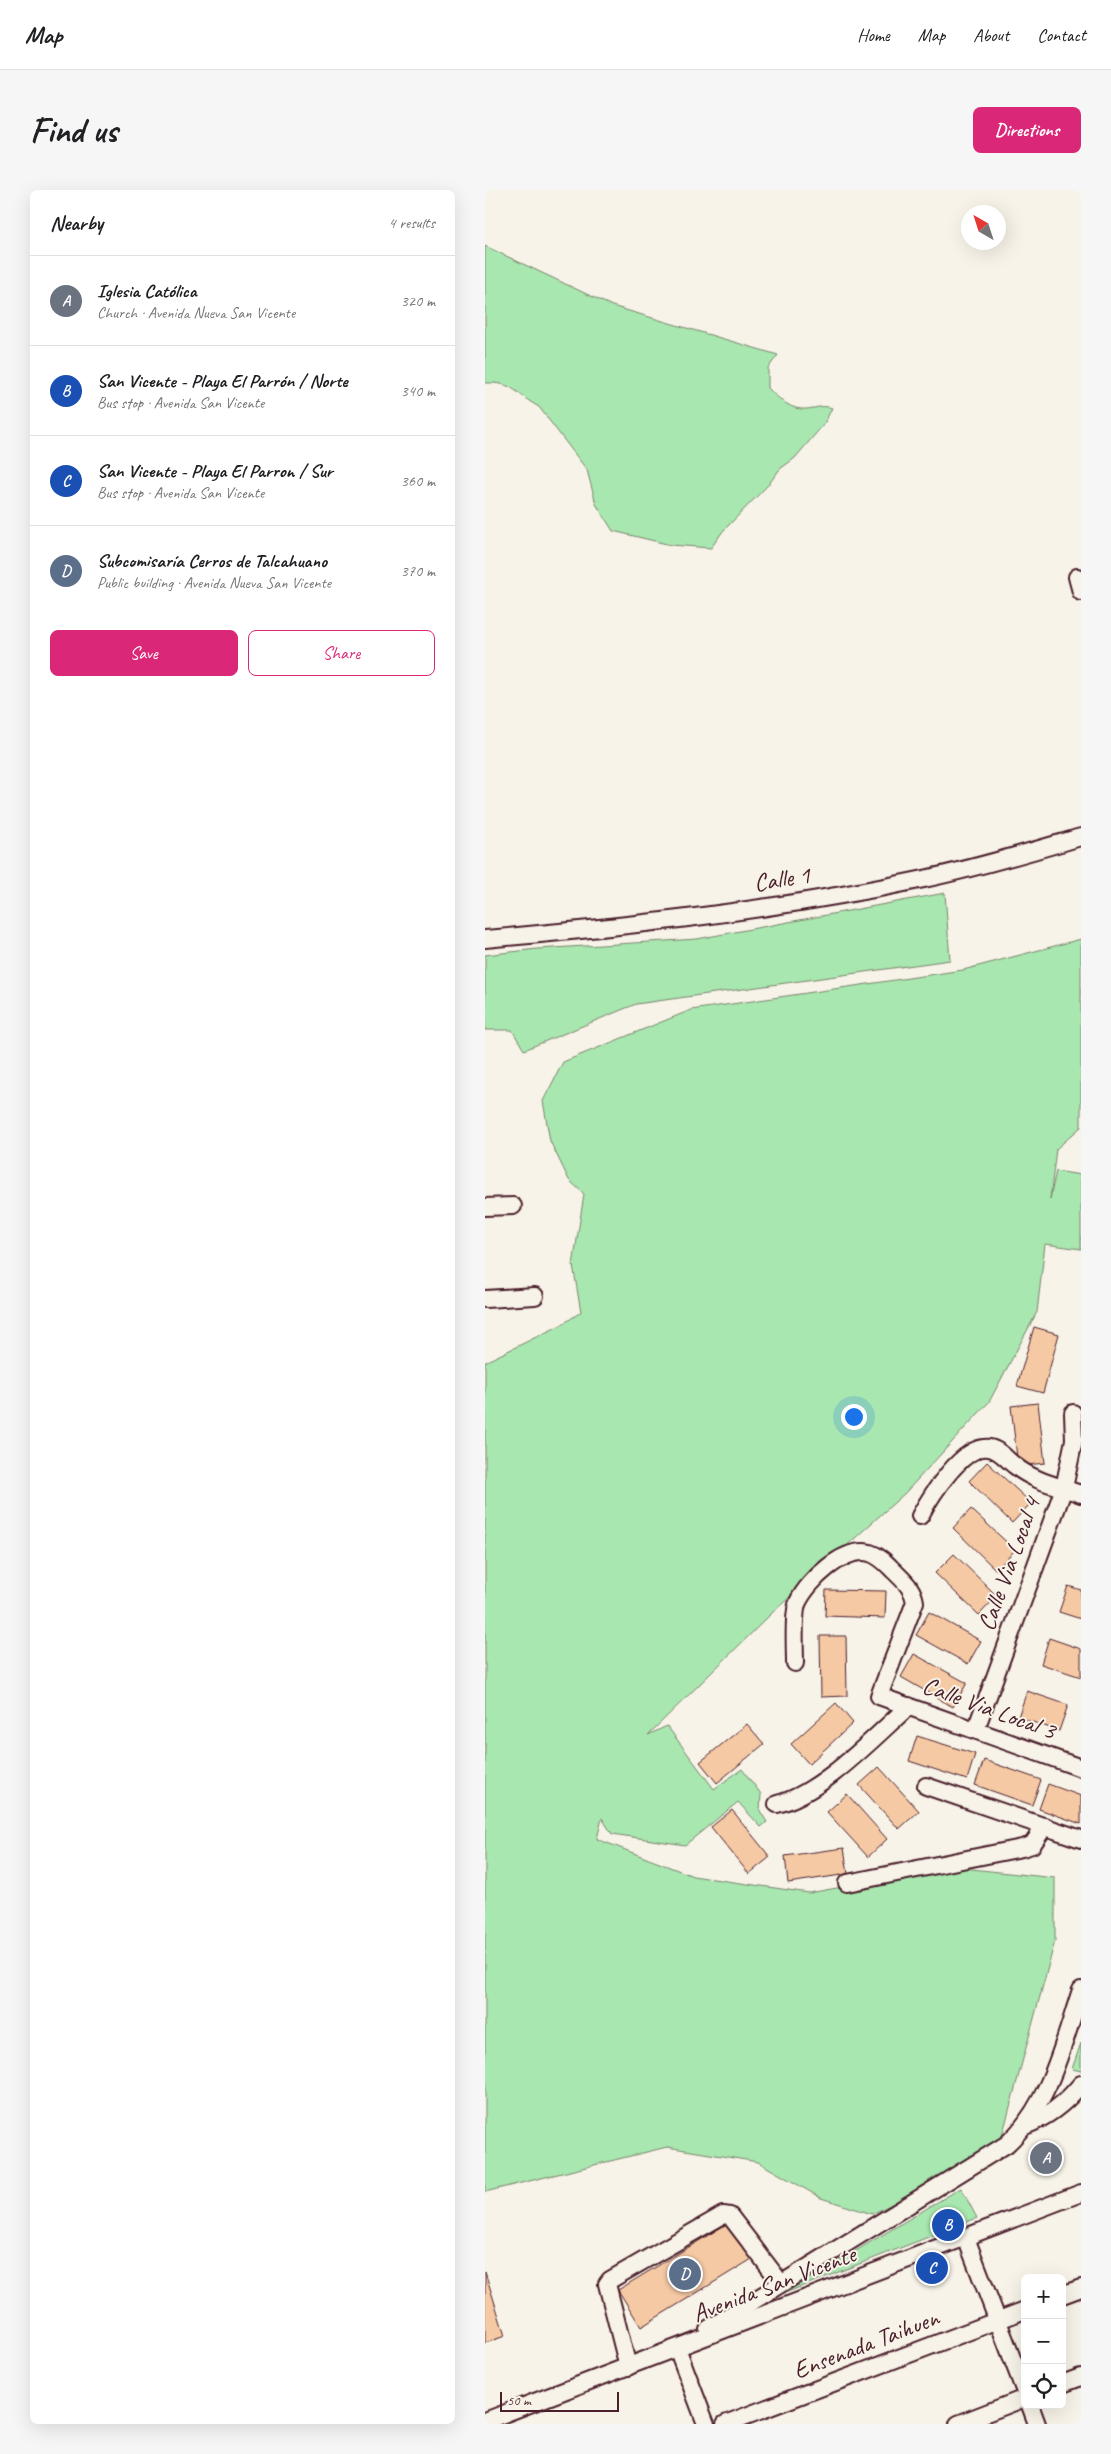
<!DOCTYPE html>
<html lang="en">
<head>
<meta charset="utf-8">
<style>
	body { margin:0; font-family:Caveat,sans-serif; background:#f6f6f6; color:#202124 }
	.controls { position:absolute; right:15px; bottom:15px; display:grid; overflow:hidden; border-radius:8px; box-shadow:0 5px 20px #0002 }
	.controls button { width:45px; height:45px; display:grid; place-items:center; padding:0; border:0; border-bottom:1px solid #e0e0e0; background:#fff; color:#202124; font:25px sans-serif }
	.compass { position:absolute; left:476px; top:15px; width:45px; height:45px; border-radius:50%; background:#fff; box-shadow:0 5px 20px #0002; rotate:321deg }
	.scale { position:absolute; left:15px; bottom:12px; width:119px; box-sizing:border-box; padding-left:5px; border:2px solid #4a1f2b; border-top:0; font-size:14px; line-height:18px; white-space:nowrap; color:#4a1f2b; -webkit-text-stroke:4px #f7f3e8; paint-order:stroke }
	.you { position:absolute; left:368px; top:1226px; width:18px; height:18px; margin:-12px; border:4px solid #fff; border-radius:50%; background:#1a73e8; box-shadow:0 0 0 8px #1a73e833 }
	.badge { display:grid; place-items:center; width:32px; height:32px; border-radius:50%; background:#db2777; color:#fff; font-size:16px; font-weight:700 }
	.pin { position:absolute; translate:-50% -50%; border:2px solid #fff; box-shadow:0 1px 5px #0006 }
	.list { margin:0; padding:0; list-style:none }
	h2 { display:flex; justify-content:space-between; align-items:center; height:65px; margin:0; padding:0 20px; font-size:21px }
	h2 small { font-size:16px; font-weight:400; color:#757577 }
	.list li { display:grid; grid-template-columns:32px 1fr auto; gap:15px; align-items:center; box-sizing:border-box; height:90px; padding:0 20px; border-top:1px solid #e0e0e0 }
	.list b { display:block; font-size:19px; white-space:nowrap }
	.list p { margin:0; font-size:16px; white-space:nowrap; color:#757577 }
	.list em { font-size:16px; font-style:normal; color:#757577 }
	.actions { display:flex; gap:10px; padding:15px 20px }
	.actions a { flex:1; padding:11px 0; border:1px solid #db2777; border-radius:8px; text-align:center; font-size:18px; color:#db2777 }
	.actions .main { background:#db2777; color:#fff }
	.icon { flex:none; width:28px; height:28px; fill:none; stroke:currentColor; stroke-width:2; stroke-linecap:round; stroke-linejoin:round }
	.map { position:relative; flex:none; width:596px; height:2234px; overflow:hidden; border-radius:8px }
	header { display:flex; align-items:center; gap:30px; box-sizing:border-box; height:70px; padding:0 25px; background:#fff; border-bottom:1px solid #e0e0e0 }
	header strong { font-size:24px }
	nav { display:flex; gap:28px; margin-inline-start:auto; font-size:18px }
	.intro { display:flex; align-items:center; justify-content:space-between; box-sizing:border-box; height:120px; padding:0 30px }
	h1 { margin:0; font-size:35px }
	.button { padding:12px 22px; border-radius:8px; background:#db2777; color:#fff; font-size:18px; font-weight:700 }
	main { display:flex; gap:30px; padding:0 30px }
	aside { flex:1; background:#fff; border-radius:8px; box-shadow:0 5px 20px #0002 }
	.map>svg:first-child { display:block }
	.green { fill:#a8e7af; stroke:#79836d }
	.building { fill:#f5c9a4; stroke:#4a1f2b }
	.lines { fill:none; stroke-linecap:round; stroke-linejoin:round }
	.minor-casing { stroke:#4a1f2b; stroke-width:20 }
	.minor { stroke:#f7f3e8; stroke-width:16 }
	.labels { text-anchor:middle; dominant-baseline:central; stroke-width:4; stroke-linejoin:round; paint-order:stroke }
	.street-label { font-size:25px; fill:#4a1f2b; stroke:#f7f3e8 }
</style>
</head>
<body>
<header>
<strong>Map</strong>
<nav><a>Home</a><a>Map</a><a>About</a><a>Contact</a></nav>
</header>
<div class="intro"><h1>Find us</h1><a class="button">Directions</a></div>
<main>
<aside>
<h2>Nearby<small>4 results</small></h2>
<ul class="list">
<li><span class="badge" style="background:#6b7280">A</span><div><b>Iglesia Católica</b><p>Church · Avenida Nueva San Vicente</p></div><em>320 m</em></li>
<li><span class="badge" style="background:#1a4fb4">B</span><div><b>San Vicente - Playa El Parrón / Norte</b><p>Bus stop · Avenida San Vicente</p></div><em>340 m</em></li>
<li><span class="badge" style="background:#1a4fb4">C</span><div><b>San Vicente - Playa El Parron / Sur</b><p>Bus stop · Avenida San Vicente</p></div><em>360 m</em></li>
<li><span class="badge" style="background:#5c6f8a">D</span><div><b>Subcomisaría Cerros de Talcahuano</b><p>Public building · Avenida Nueva San Vicente</p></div><em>370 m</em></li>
</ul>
<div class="actions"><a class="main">Save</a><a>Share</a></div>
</aside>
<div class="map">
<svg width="596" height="2234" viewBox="0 0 596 2234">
	<rect width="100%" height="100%" fill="#f7f3e8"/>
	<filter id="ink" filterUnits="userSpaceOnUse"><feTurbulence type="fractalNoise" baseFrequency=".02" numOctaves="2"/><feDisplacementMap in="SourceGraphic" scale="10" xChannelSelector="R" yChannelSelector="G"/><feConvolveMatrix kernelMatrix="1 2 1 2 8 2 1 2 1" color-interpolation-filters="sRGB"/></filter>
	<g filter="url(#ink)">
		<!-- green -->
		<g class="green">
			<path d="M0 56 127 116 293 165 283 178V198C291 206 303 218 316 219 328 220 336 214 347 218L339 234 310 268 295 279 283 295 238 341 226 358 186 355 128 341 111 314 102 280 54 217C30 204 30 192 0 193Z"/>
			<polygon points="460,703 465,770 151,814 39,860 27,840 0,840 0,765 52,759 212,749"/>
			<polygon points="596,749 596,937 571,959 565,1009 571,981 596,985 596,1059 560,1054 552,1122 504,1212 420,1303 287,1423 163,1545 182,1536 229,1599 257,1579 276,1604 275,1621 282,1632 276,1637 253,1612 200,1655 127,1644 117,1628 112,1649 208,1686 324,1703 468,1677 570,1688 570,1751 513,1961 387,2024 336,2008 273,1972 182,1957 0,2002 0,1172 76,1135 96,1122 88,1075 99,1004 84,990 65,951 58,911 78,872 206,820 478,780"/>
			<polygon points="596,1853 596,1881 587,1879"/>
			<polygon points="476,1998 492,2028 300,2103"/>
		</g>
		<!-- building -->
		<g class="building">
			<polygon points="549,1137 574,1144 558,1203 532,1196"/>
			<polygon points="553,1213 560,1273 533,1276 526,1216"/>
			<polygon points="502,1272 546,1313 527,1333 484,1291"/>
			<polygon points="486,1319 530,1360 511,1380 468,1338"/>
			<polygon points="469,1364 512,1406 494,1425 450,1383"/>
			<polygon points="583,1396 596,1400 596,1429 574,1422"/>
			<polygon points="341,1400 401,1401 400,1428 340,1426"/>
			<polygon points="444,1422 496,1451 483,1474 431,1445"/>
			<polygon points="335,1446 361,1446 362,1506 336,1507"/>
			<polygon points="564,1448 596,1459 596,1487 556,1474"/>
			<polygon points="429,1464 482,1493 468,1517 416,1487"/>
			<polygon points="542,1501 583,1515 574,1541 533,1527"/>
			<polygon points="351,1513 368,1533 324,1574 306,1554"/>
			<polygon points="262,1534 279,1554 232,1593 215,1572"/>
			<polygon points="432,1546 490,1564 482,1590 424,1571"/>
			<polygon points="499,1570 556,1590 547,1615 490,1595"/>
			<polygon points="394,1577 434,1621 414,1639 374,1595"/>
			<polygon points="563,1594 596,1606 596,1634 554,1619"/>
			<polygon points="362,1604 402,1649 383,1667 342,1622"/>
			<polygon points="247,1620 285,1667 264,1684 226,1637"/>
			<polygon points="359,1658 363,1684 303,1693 300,1666"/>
			<polygon points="245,2032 267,2069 156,2137 133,2100"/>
			<polygon points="0,2082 20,2146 0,2153"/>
		</g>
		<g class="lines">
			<!-- minor casing -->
			<g class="minor-casing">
				<g id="minor">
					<polyline points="592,387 596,402"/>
					<path d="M0 749C147 736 294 720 439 689 492 678 544 662 596 647"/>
					<polyline points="0,1017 28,1016"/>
					<polyline points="0,1109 50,1106"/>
					<path d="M435 1326C445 1307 478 1254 504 1258 514 1259 521 1269 529 1275 548 1291 573 1296 596 1304"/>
					<path d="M310 1473C310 1461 308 1422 313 1412 323 1391 359 1356 385 1363 395 1366 402 1374 409 1381 419 1391 428 1398 430 1412L394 1506 596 1578"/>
					<polyline points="491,1539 579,1298 589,1250 588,1223"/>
					<polyline points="441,1596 596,1649"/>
					<path d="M292 1614C336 1604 390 1546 424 1516"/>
					<polyline points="362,1693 537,1658 547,1655 560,1636"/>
					<path d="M540 1936C563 1927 580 1914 596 1894"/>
					<polyline points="481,2048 540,2202"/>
					<polyline points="577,2105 596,2098"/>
					<path d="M223 2139 522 1954C565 1914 578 1854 596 1800"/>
					<polyline points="192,2158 221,2234"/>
					<polyline points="143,2177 122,2094 125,2090 238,2025 245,2026 296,2093"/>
					<polyline points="577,2194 596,2187"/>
					<polyline points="545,2215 552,2234"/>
					<polyline points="0,2231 596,2003"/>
					<polyline points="240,2234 540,2120"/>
					<polyline points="473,2234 540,2208"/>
				</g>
			</g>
			<!-- minor -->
			<use href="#minor" class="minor"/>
		</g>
	</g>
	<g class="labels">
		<!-- street labels -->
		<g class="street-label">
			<text transform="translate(297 689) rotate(-9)">Calle 1</text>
			<text transform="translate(524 1374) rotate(-70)">Calle Via Local 4</text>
			<text transform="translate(504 1518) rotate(20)">Calle Via Local 3</text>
			<text transform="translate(289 2094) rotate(-21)">Avenida San Vicente</text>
			<text transform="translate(381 2154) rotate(-21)">Ensenada Taihuen</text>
		</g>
	</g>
</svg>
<div class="controls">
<button>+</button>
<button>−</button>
<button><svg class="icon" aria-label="locate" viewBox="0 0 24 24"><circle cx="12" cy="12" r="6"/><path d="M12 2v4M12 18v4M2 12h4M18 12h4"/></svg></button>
</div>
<svg class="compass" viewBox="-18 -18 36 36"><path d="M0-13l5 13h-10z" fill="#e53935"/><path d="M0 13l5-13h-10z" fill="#757577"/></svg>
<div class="scale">50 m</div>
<div class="you"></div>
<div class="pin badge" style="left:561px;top:1968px;background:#6b7280">A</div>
<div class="pin badge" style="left:463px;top:2035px;background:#1a4fb4">B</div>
<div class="pin badge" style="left:447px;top:2078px;background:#1a4fb4">C</div>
<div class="pin badge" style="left:200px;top:2084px;background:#5c6f8a">D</div>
</div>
</main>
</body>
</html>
